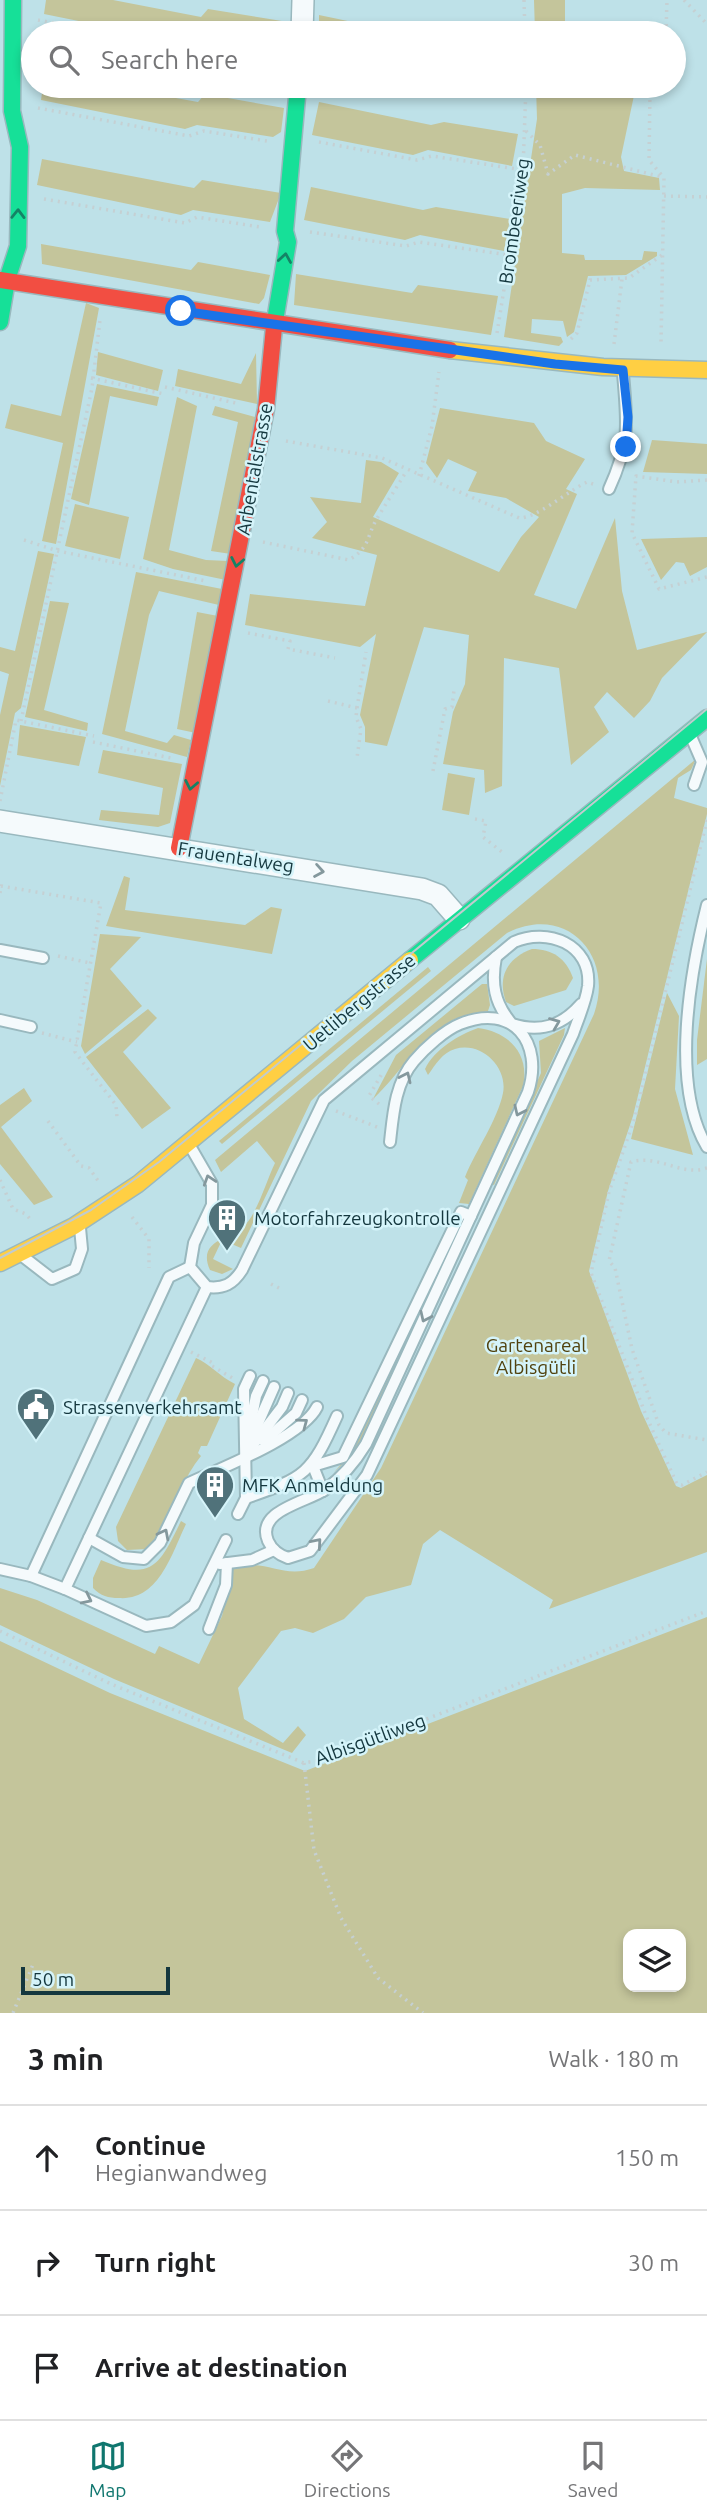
<!DOCTYPE html>
<html lang="en">
<head>
<meta charset="utf-8">
<style>
	body { margin:0; font-family:Ubuntu,sans-serif; background:#f6f6f6; color:#202124 }
	.controls { position:absolute; right:21px; bottom:21px; display:grid; overflow:hidden; border-radius:14px; box-shadow:0 4px 10px #0003 }
	.controls button { width:63px; height:63px; display:grid; place-items:center; padding:0; border:0; border-bottom:2px solid #e0e0e0; background:#fff; color:#202124; font:35px sans-serif }
	.scale { position:absolute; left:21px; bottom:18px; width:149px; box-sizing:border-box; padding-left:7px; border:4px solid #14373e; border-top:0; font-size:19px; line-height:24px; white-space:nowrap; color:#14373e; -webkit-text-stroke:5px #d5f4fa; paint-order:stroke }
	.stop { position:absolute; width:21px; height:21px; margin:-16px; border:5px solid #1a73e8; border-radius:50%; background:#fff }
	.stop.end { background:#1a73e8; border-color:#fff; box-shadow:0 2px 7px #0008 }
	.list { margin:0; padding:0; list-style:none }
	h2 { display:flex; justify-content:space-between; align-items:center; height:91px; margin:0; padding:0 28px; font-size:30px }
	h2 small { font-size:23px; font-weight:400; color:#757577 }
	.list li { display:grid; grid-template-columns:46px 1fr auto; gap:21px; align-items:center; box-sizing:border-box; height:105px; padding:0 28px; border-top:2px solid #e0e0e0 }
	.list b { display:block; font-size:26px; white-space:nowrap }
	.list p { margin:0; font-size:23px; white-space:nowrap; color:#757577 }
	.list em { font-size:23px; font-style:normal; color:#757577 }
	.icon { flex:none; width:38px; height:38px; fill:none; stroke:currentColor; stroke-width:2; stroke-linecap:round; stroke-linejoin:round }
	.map { position:relative; flex:none; width:707px; height:2013px; overflow:hidden }
	.search { position:absolute; background:#fff; box-shadow:0 4px 10px #0003; left:21px; right:21px; top:21px; height:77px; display:flex; align-items:center; gap:18px; box-sizing:border-box; padding:0 24px; border-radius:38px; color:#757577; font-size:26px }
	.sheet { height:406px; background:#fff }
	nav { display:flex; justify-content:space-around; align-items:center; box-sizing:border-box; height:98px; border-top:2px solid #e0e0e0; background:#fff; font-size:19px; color:#757577 }
	nav a { display:grid; justify-items:center; gap:4px }
	nav .on { color:#0f766e }
	.map>svg:first-child { display:block }
	.green { fill:#c4c59b; fill-rule:evenodd }
	.lines { fill:none; stroke-linecap:round; stroke-linejoin:round }
	.lane-casing { stroke:#99b8be; stroke-width:14 }
	.street-casing { stroke:#99b8be; stroke-width:24 }
	.fast-casing { stroke:#99b8be; stroke-width:19 }
	.slow-casing { stroke:#99b8be; stroke-width:19 }
	.jam-casing { stroke:#99b8be; stroke-width:19 }
	.path { stroke:#c5d0d3; stroke-width:3.5; stroke-dasharray:2 5; stroke-linecap:butt }
	.lane { stroke:#f5fafc; stroke-width:10 }
	.street { stroke:#f5fafc; stroke-width:21 }
	.fast { stroke:#16e098; stroke-width:16 }
	.slow { stroke:#ffcf43; stroke-width:16 }
	.jam { stroke:#f24e42; stroke-width:16 }
	.tram { stroke:#c0cbce; stroke-width:2 }
	.oneway { stroke:#158366 }
	.oneway2 { stroke:#84989d }
	.route { stroke:#1a73e8; stroke-width:9 }
	.labels { text-anchor:middle; dominant-baseline:central; stroke-width:5; stroke-linejoin:round; paint-order:stroke }
	.street-label { font-size:19px; fill:#14373e; stroke:#d5f4fa }
	.poi-label { font-size:19px; fill:#14373e; stroke:#d5f4fa; text-anchor:start }
	.park-label { font-size:19px; fill:#51420e; stroke:#d5f4fa }
</style>
</head>
<body>
<div class="map">
<svg width="707" height="2013" viewBox="0 0 707 2013">
	<rect width="100%" height="100%" fill="#bee1e8"/>
	<!-- green -->
	<g class="green">
		<polygon points="46,0 113,0 201,17 208,9 288,22 286,33 138,33 44,14"/>
		<polygon points="534,0 565,0 565,33 535,33"/>
		<polygon points="319,15 405,33 319,33"/>
		<polygon points="43,86 109,86 198,102 205,94 284,108 281,132 273,137 197,125 185,129 41,100"/>
		<polygon points="536,86 636,86 621,157 624,171 659,178 660,190 585,188 562,194 562,253 584,255 585,260 642,260 644,251 657,252 657,256 626,275 588,276 574,332 567,337 563,321 532,319 531,333 561,337 563,342 559,346 504,337 537,119"/>
		<polygon points="319,102 431,125 444,122 518,134 512,166 428,150 413,155 312,135"/>
		<polygon points="42,159 194,188 202,180 281,193 270,222 193,210 181,215 37,185"/>
		<polygon points="311,187 423,210 436,207 510,219 504,251 420,235 405,240 304,220"/>
		<polygon points="41,244 191,270 198,262 270,275 264,298 259,304 42,264"/>
		<polygon points="296,274 412,293 418,285 498,296 491,335 294,305"/>
		<polygon points="86,303 99,308 56,544 42,541 63,443 5,428 11,404 61,416"/>
		<polygon points="98,352 163,370 158,391 96,375"/>
		<polygon points="256,353 257,404 175,386 178,369 241,384"/>
		<polygon points="97,384 159,397 157,406 110,396 89,505 71,499"/>
		<polygon points="177,397 197,406 169,550 206,560 228,561 226,580 173,569 143,559"/>
		<polygon points="215,406 255,417 231,554 211,551 238,422 212,415"/>
		<polygon points="440,408 534,423 546,441 585,459 566,489 577,494 534,595 576,609 615,518 622,591 637,650 707,632 662,678 650,701 634,718 607,692 594,707 609,732 571,765 559,668 504,658 502,786 485,793 484,770 443,764 453,712 465,684 469,635 424,627 387,746 365,742 365,727 360,715 376,634 360,647 245,625 250,594 365,606 377,555 312,538 327,522 310,497 361,503 366,460 381,462 399,473 373,517 499,572 521,537 539,517 506,498 468,491 477,472 448,459 437,478 426,463"/>
		<polygon points="652,440 707,444 707,474 643,472"/>
		<polygon points="75,504 129,517 120,559 65,546"/>
		<polygon points="707,537 707,567 690,576 684,563 676,562 661,580 641,539"/>
		<polygon points="38,551 54,554 21,708 15,713 0,786 0,715 9,674 0,671 0,647 15,651"/>
		<polygon points="136,572 222,589 219,605 159,591 149,615 125,731 167,743 174,735 191,740 187,757 102,734"/>
		<polygon points="50,601 69,603 44,710 88,723 87,731 25,717"/>
		<polygon points="197,612 218,616 196,733 177,729"/>
		<polygon points="20,725 86,737 79,766 17,755"/>
		<polygon points="103,750 182,764 170,823 158,827 99,820 101,810 159,815 163,788 98,773"/>
		<path d="M696 759 691 770 678 778 674 798 707 808V814L633 1116 608 1191 589 1271 641 1411 676 1486 681 1488 707 1475V1552L549 1609 553 1600 440 1530 423 1544 411 1585 366 1597 344 1619 313 1633 295 1628 281 1631 238 1688 244 1719 283 1743 298 1726 306 1735 292 1753 114 1679 0 1625V1588L37 1600 155 1654 159 1646 199 1664 222 1616 233 1569C264 1556 281 1580 314 1568L381 1468 594 1014C615 954 565 903 507 933L352 1061 311 1101 241 1248 222 1240 213 1259 233 1269 222 1274 210 1270C196 1239 233 1239 246 1224 258 1211 267 1179 275 1163L257 1141 221 1172 215 1160Z"/>
		<polygon points="448,773 475,778 469,815 442,810"/>
		<polygon points="124,876 130,878 125,910 245,925 271,907 282,909 272,954 106,926"/>
		<polygon points="100,934 141,937 110,969 142,1006 85,1054 81,1046"/>
		<path d="M532 949C552 949 566 958 573 978L566 990 514 1006 506 1002C497 977 507 958 532 949Z"/>
		<polygon points="707,959 707,1059 697,1065 697,1040"/>
		<polygon points="428,967 431,971 222,1144 219,1141"/>
		<path d="M482 984H487L490 1005 488 1011C476 1015 463 1014 451 1021 416 1042 400 1074 373 1099L396 1055Z"/>
		<polygon points="667,993 679,1016 675,1089 693,1155 631,1139"/>
		<polygon points="148,1009 157,1018 123,1052 171,1108 142,1129 86,1057"/>
		<path d="M478 1028C509 1032 530 1054 523 1086L469 1204 459 1203 468 1180 465 1177C475 1152 498 1119 503 1093 508 1067 481 1041 455 1049 442 1053 436 1064 428 1075L425 1069C434 1050 458 1035 478 1028Z"/>
		<polygon points="565,1028 564,1035 494,1185 491,1184 541,1073 539,1041"/>
		<polygon points="24,1088 32,1101 1,1127 53,1197 34,1205 0,1164 0,1105"/>
		<polygon points="459,1224 356,1452 334,1472 353,1451"/>
		<path d="M196 1358C210 1364 219 1376 235 1384L207 1446H201L198 1453 201 1456C178 1484 171 1521 147 1549L127 1550 118 1541 116 1527Z"/>
		<path d="M181 1521 186 1524C172 1553 159 1601 119 1598 108 1598 101 1596 93 1588V1578L101 1560C152 1582 159 1566 181 1521Z"/>
		<path d="M707 1617V2013H0V1641L110 1693 305 1771ZM681 1934V1987H628V1934Z"/>
	</g>
	<g class="lines">
		<!-- lane casing -->
		<g class="lane-casing">
			<g id="lane">
				<path d="M609 489C631 441 627 423 623 373"/>
				<polyline points="689,732 702,762 694,785"/>
				<path d="M707 905C690 973 670 1085 707 1147"/>
				<polyline points="0,950 43,958"/>
				<path d="M496 957C491 983 494 1003 512 1024 540 1033 562 1026 581 1004"/>
				<polyline points="0,1020 31,1027"/>
				<path d="M190 1146 212 1184V1205L194 1243 190 1267 207 1287C224 1289 233 1284 242 1270L324 1100 514 942C547 927 592 944 588 986 586 1002 578 1019 573 1034L367 1475 310 1551 288 1558C279 1555 272 1550 268 1541 255 1510 308 1502 326 1489 344 1476 355 1462 366 1444L528 1092C544 1043 513 1002 460 1024 445 1030 425 1048 414 1061 395 1083 393 1115 390 1142"/>
				<polyline points="21,1255 52,1279 75,1269 82,1249 80,1228"/>
				<polyline points="248,1436 256,1396 263,1381"/>
				<polyline points="252,1437 274,1387"/>
				<polyline points="264,1441 296,1413 302,1400"/>
				<polyline points="246,1454 282,1407 288,1393"/>
				<polyline points="323,1491 313,1466 343,1457 461,1212 471,1216"/>
				<path d="M246 1498C306 1477 311 1474 337 1416"/>
				<polyline points="238,1514 246,1498 244,1389 250,1376"/>
				<path d="M89 1538 123 1557 144 1559 160 1543 189 1483C221 1468 302 1437 317 1407"/>
				<polyline points="220,1564 252,1560 274,1550"/>
				<polyline points="0,1569 31,1576 65,1589 146,1626 171,1622 194,1605 226,1540"/>
				<polyline points="31,1576 169,1277 190,1267"/>
				<polyline points="65,1589 207,1287"/>
				<polyline points="209,1629 226,1585 227,1563"/>
			</g>
		</g>
		<!-- street casing -->
		<g class="street-casing">
			<g id="street">
				<polyline points="302,33 303,0"/>
				<polyline points="0,821 422,889 438,895 459,919"/>
			</g>
		</g>
		<!-- fast casing -->
		<g class="fast-casing">
			<g id="fast">
				<polyline points="0,322 7,280 18,246 20,147 12,111 13,0"/>
				<polyline points="274,327 288,242 285,231 298,86"/>
				<polyline points="410,960 707,718"/>
			</g>
		</g>
		<!-- slow casing -->
		<g class="slow-casing">
			<g id="slow">
				<polyline points="450,350 603,367 707,370"/>
				<polyline points="0,1263 74,1226 138,1184 410,960"/>
			</g>
		</g>
		<!-- jam casing -->
		<g class="jam-casing">
			<g id="jam">
				<polyline points="0,280 450,350"/>
				<polyline points="179,848 266,409 274,327"/>
			</g>
		</g>
		<!-- path -->
		<g class="path">
			<polyline points="524,0 525,33"/>
			<polyline points="684,0 707,24"/>
			<polyline points="38,20 105,33"/>
			<polyline points="666,33 667,0"/>
			<polyline points="661,86 650,91 649,160 664,178 661,344"/>
			<polyline points="38,108 189,136 204,131 267,141"/>
			<polyline points="526,131 540,145 548,174 575,155 662,177"/>
			<polyline points="319,142 417,160 432,156 523,170"/>
			<polyline points="664,196 707,197"/>
			<polyline points="44,199 185,223 197,217 260,227"/>
			<polyline points="310,232 406,246 419,242 509,255"/>
			<polyline points="497,333 523,170 526,86"/>
			<polyline points="571,339 577,333 590,280 629,278 662,255"/>
			<polyline points="614,344 622,279"/>
			<polyline points="91,378 164,394"/>
			<polyline points="165,387 240,404"/>
			<path d="M286 441 382 458 519 518C537 518 568 491 587 482L596 485"/>
			<polyline points="419,476 432,426 439,372"/>
			<polyline points="707,480 677,482 636,476 632,533 659,589 707,577"/>
			<polyline points="24,540 58,551 206,581"/>
			<path d="M263 542 349 560C370 547 366 539 376 520 386 504 396 488 406 472"/>
			<polyline points="248,633 290,641 288,649 335,658"/>
			<polyline points="328,701 357,708 356,717 361,729 357,758"/>
			<polyline points="357,708 366,652"/>
			<polyline points="21,721 92,388 100,320"/>
			<polyline points="93,742 171,758"/>
			<polyline points="433,771 445,709 452,707 454,690"/>
			<polyline points="0,801 16,720 94,736"/>
			<polyline points="475,819 486,821 483,837 502,852"/>
			<polyline points="707,820 635,1117 609,1192 591,1273 647,1418 677,1484 682,1485 707,1472"/>
			<polyline points="0,893 1,886 101,903 75,1052 116,1105 117,1118"/>
			<polyline points="58,956 90,963"/>
			<polyline points="42,1033 77,1042"/>
			<polyline points="379,1104 369,1096 383,1072"/>
			<polyline points="336,1111 377,1127"/>
			<polyline points="48,1121 81,1166 89,1168 99,1182"/>
			<path d="M707 1168C682 1177 659 1154 631 1162L609 1261 615 1268 632 1349 659 1425 666 1433 707 1440"/>
			<polyline points="0,1180 13,1209 26,1214 31,1220"/>
			<polyline points="132,1217 149,1239 149,1268"/>
			<polyline points="271,1284 279,1288"/>
			<polyline points="191,1352 213,1363 212,1366 234,1379"/>
			<polyline points="0,1631 111,1684 304,1763 320,1760 707,1611"/>
			<polyline points="304,1763 314,1850 341,1918 378,1978 423,2013"/>
			<polyline points="13,2013 34,1962"/>
		</g>
		<!-- lane -->
		<use href="#lane" class="lane"/>
		<!-- street -->
		<use href="#street" class="street"/>
		<!-- fast -->
		<use href="#fast" class="fast"/>
		<!-- slow -->
		<use href="#slow" class="slow"/>
		<!-- jam -->
		<use href="#jam" class="jam"/>
		<!-- tram -->
		<polyline class="tram" points="0,1258 91,1210 159,1162 707,709"/>
	</g>
	<!-- one-way arrows -->
	<defs><path id="oneway-chevron" d="M-2-3.5L2.5 0L-2 3.5" fill="none" stroke-width="1.6" stroke-linecap="round" stroke-linejoin="round" transform="scale(1.75)"/></defs>
	<g class="oneway">
		<use href="#oneway-chevron" transform="translate(18 214) rotate(-89)"/>
		<use href="#oneway-chevron" transform="translate(285 258) rotate(-81)"/>
		<use href="#oneway-chevron" transform="translate(237 562) rotate(101)"/>
		<use href="#oneway-chevron" transform="translate(191 785) rotate(101)"/>
	</g>
	<g class="oneway2">
		<use href="#oneway-chevron" transform="translate(319 871) rotate(10)"/>
		<use href="#oneway-chevron" transform="translate(555 1023) rotate(-22)"/>
		<use href="#oneway-chevron" transform="translate(406 1077) rotate(-65)"/>
		<use href="#oneway-chevron" transform="translate(519 1111) rotate(115)"/>
		<use href="#oneway-chevron" transform="translate(209 1180) rotate(-108)"/>
		<use href="#oneway-chevron" transform="translate(425 1317) rotate(115)"/>
		<use href="#oneway-chevron" transform="translate(303 1423) rotate(-37)"/>
		<use href="#oneway-chevron" transform="translate(164 1534) rotate(-63)"/>
		<use href="#oneway-chevron" transform="translate(317 1543) rotate(-49)"/>
		<use href="#oneway-chevron" transform="translate(87 1599) rotate(26)"/>
	</g>
	<g class="lines">
		<!-- route -->
		<polyline class="route" points="181,311 555,364 623,370 628,417 626,447"/>
	</g>
	<!-- icons -->
	<defs>
		<g id="building-pin" transform="scale(2.0125)"><path d="M0 17L-7.5 6A9.5 9.5 0 1 1 7.5 6Z" fill="#50727a" stroke="#d5f4fa"/><path d="M-4-6H4V6H1V3H-1V6H-4ZM-2.5-4.3h1.7v1.8h-1.7ZM.8-4.3h1.7v1.8H.8ZM-2.5-1h1.7V.8h-1.7ZM.8-1h1.7V.8H.8Z" fill="#fff"/></g>
		<g id="civic-pin" transform="scale(2.0125)"><path d="M0 17L-7.5 6A9.5 9.5 0 1 1 7.5 6Z" fill="#50727a" stroke="#d5f4fa"/><path d="M-.6-6.5H3V-4.5H.6V-3L4-1V1h2V6H-6V1h2V-1L-.6-3ZM-1.2 2.5V6h2.4V2.5Z" fill="#fff"/></g>
	</defs>
	<g fill-rule="evenodd">
		<use href="#building-pin" x="227" y="1218"/>
		<use href="#civic-pin" x="36" y="1407"/>
		<use href="#building-pin" x="215" y="1485"/>
	</g>
	<g class="labels">
		<!-- street labels -->
		<g class="street-label">
			<text transform="translate(514 221) rotate(-82)">Brombeeriweg</text>
			<text transform="translate(254 469) rotate(-80)">Arbentalstrasse</text>
			<text transform="translate(236 857) rotate(9)">Frauentalweg</text>
			<text transform="translate(359 1002) rotate(-40)">Uetlibergstrasse</text>
			<text transform="translate(370 1739) rotate(-20)">Albisgütliweg</text>
		</g>
		<!-- poi labels -->
		<g class="poi-label">
			<text x="254" y="1218">Motorfahrzeugkontrolle</text>
			<text x="63" y="1407">Strassenverkehrsamt</text>
			<text x="242" y="1485">MFK Anmeldung</text>
		</g>
		<!-- park labels -->
		<g class="park-label">
			<text x="536" y="1345">Gartenareal<tspan x="536" dy="22">Albisgütli</tspan></text>
		</g>
	</g>
</svg>
<div class="controls">
<button><svg class="icon" aria-label="layers" viewBox="0 0 24 24"><path d="M12 4l9 5-9 5-9-5zM3 14l9 5 9-5"/></svg></button>
</div>
<div class="scale">50 m</div>
<div class="stop" style="left:181px;top:311px"></div>
<div class="stop end" style="left:626px;top:447px"></div>
<div class="search"><svg class="icon" aria-label="search" viewBox="0 0 24 24"><circle cx="10" cy="10" r="6"/><path d="M15 15l6 6"/></svg>Search here</div>
</div>
<section class="sheet">
<h2>3 min<small>Walk · 180 m</small></h2>
<ul class="list">
<li><svg class="icon" aria-label="ahead" viewBox="0 0 24 24"><path d="M12 20V5M6 11l6-6 6 6"/></svg><div><b>Continue</b><p>Hegianwandweg</p></div><em>150 m</em></li>
<li><svg class="icon" aria-label="right" viewBox="0 0 24 24"><path d="M7 20v-9h11M14 6l5 5-5 5"/></svg><div><b>Turn right</b></div><em>30 m</em></li>
<li><svg class="icon" aria-label="arrive" viewBox="0 0 24 24"><path d="M6 21V4h12l-3 4 3 4H6"/></svg><div><b>Arrive at destination</b></div></li>
</ul>
</section>
<nav>
<a class="on"><svg class="icon" aria-label="map" viewBox="0 0 24 24"><path d="M3 6l6-2 6 2 6-2v14l-6 2-6-2-6 2zM9 4v14M15 6v14"/></svg>Map</a>
<a><svg class="icon" aria-label="directions" viewBox="0 0 24 24"><path d="M12 3l9 9-9 9-9-9zM9 14v-3h6M13 9l2 2-2 2"/></svg>Directions</a>
<a><svg class="icon" aria-label="saved" viewBox="0 0 24 24"><path d="M7 4h10v16l-5-4-5 4z"/></svg>Saved</a>
</nav>
</body>
</html>
